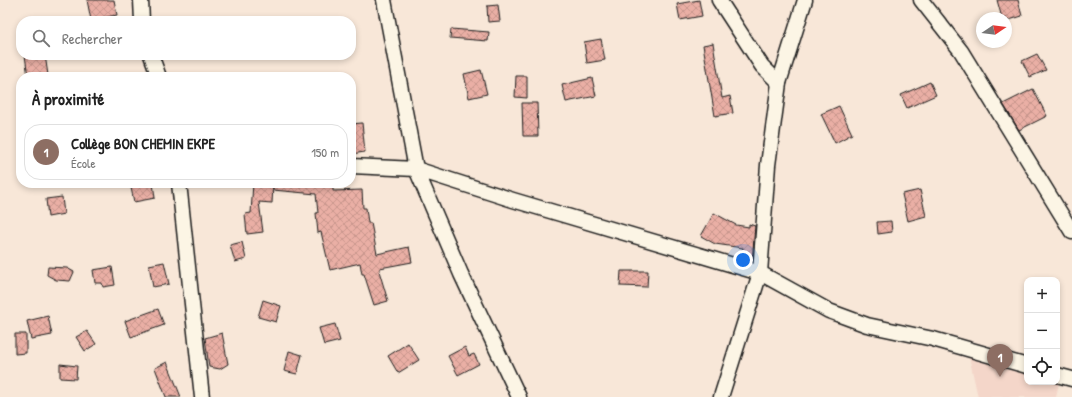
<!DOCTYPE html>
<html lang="fr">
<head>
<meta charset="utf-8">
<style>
	body { margin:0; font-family:"Patrick Hand",sans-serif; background:#f2f2f2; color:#222 }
	.controls { position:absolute; right:12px; bottom:12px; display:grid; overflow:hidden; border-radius:8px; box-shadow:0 2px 6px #0003 }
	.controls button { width:36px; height:36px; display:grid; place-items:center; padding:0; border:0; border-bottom:1px solid #e0e0e0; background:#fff; color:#222; font:20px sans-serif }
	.compass { position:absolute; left:976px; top:12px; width:36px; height:36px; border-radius:50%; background:#fff; box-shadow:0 2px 6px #0003; rotate:77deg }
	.you { position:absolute; left:743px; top:260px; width:14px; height:14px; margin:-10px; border:3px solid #fff; border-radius:50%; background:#1a73e8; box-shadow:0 0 0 6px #1a73e833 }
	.badge { display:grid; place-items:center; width:26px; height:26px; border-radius:50%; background:#c8321e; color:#fff; font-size:13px; font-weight:700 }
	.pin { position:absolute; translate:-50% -33px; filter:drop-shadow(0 1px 2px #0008) }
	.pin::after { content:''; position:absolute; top:21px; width:14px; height:12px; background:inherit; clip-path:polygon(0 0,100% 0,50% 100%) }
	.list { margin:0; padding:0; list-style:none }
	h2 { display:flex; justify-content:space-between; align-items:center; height:52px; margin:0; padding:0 16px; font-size:17px }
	h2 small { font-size:13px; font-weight:400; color:#767676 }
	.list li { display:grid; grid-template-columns:26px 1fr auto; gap:12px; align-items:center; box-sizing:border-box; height:56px; margin:0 8px 8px; padding:0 8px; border:1px solid #e0e0e0; border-radius:16px }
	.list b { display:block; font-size:15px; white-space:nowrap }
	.list p { margin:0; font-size:13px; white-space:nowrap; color:#767676 }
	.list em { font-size:13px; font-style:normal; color:#767676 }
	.icon { flex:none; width:22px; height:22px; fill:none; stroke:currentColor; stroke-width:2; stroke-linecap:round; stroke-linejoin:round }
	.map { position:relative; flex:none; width:1072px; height:397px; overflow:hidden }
	.search { position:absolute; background:#fff; box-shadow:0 2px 6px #0003; left:16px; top:16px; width:340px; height:44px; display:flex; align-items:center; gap:10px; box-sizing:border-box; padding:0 14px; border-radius:16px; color:#767676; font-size:15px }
	.panel { position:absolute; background:#fff; box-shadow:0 2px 6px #0003; left:16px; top:72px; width:340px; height:116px; border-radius:16px }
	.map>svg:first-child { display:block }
	.built { fill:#f4d6c9 }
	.building { fill:url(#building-cross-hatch); stroke:#1c1c1c }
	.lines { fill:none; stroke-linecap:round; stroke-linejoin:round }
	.minor-casing { stroke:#1c1c1c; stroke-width:17 }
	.minor { stroke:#fcf5e5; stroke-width:14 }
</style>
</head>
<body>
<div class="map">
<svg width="1072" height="397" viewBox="0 0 1072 397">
	<defs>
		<pattern id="building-cross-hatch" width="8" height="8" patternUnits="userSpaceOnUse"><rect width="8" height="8" fill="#eaafa5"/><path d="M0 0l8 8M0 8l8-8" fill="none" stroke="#c8968d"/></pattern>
	</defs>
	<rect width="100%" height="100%" fill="#f8e7d8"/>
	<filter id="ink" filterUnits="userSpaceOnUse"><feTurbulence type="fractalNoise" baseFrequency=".025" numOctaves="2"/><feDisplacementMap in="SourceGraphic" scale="8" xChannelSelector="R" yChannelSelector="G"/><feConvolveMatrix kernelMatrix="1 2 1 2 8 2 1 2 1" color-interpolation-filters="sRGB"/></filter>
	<g filter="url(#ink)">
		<!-- built -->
		<polygon class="built" points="968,352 1027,372 1027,382 1059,383 1056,397 978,397"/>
		<!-- building -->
		<g class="building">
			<polygon points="87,0 114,0 117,15 91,20"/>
			<polygon points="699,0 702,16 680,20 677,4"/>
			<polygon points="997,0 1018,0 1022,16 1006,21 1006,18 1002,18"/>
			<polygon points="498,5 500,21 488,22 487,6"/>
			<polygon points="451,29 489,32 488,41 450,38"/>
			<polygon points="601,39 605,60 587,63 584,42"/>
			<polygon points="713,43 722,98 730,96 733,113 715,116 703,45"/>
			<polygon points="1037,54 1046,70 1030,77 1022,61"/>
			<polygon points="25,55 45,55 48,75 28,77"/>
			<polygon points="481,70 487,94 469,98 464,74"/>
			<polygon points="516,76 527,76 527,98 515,97"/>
			<polygon points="592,78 596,96 566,102 562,85"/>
			<polygon points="930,82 936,95 907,108 901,95"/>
			<polygon points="1033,89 1047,116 1019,130 1003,104"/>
			<polygon points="522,103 537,103 538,136 523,136"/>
			<polygon points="839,106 852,134 835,143 821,114"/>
			<polygon points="362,123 365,152 351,154 351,124"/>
			<polygon points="130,183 153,183 155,198 134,202"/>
			<polygon points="253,183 333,183 333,191 362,190 363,208 366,208 368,223 371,223 377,254 409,247 412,262 380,268 380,271 379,271 388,301 374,305 364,274 362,274 360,263 330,270 321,232 318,233 316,213 318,213 316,194 273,190 273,185 272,203 259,202 263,232 247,234 245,214 251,213"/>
			<polygon points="920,190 926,216 908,221 902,194"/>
			<polygon points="62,197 64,214 48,217 46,199"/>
			<polygon points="714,213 736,225 749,227 749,224 755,226 752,262 740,258 743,248 715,244 701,236"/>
			<polygon points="891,221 892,232 878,234 877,222"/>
			<polygon points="242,242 246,259 235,262 230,245"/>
			<polygon points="164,262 169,284 153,287 149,265"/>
			<polygon points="48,267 67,268 74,272 70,281 56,280 47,275"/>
			<polygon points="112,267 115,285 103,287 102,283 95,283 93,270"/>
			<polygon points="621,271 648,271 647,287 620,286"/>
			<polygon points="263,300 281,306 276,322 258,317"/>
			<polygon points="158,309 164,325 131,337 125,321"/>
			<polygon points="48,316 52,335 31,339 27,321"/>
			<polygon points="335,324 340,341 324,345 319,328"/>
			<polygon points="87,331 96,344 85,351 76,337"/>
			<polygon points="222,333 228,364 220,369 209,367 205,338"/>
			<polygon points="15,334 26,334 26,353 15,354"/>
			<polygon points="408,343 419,360 398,373 388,356"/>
			<polygon points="465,347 469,356 474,354 479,364 458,375 448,356"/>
			<polygon points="289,351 302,355 297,374 284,371"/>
			<polygon points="167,362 181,397 166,397 155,368"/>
			<polygon points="60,364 77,366 76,379 60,378"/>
		</g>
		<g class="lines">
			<!-- minor casing -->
			<g class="minor-casing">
				<g id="minor">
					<polyline points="141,0 142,21"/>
					<polyline points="384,0 416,169 461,274 519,397"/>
					<polyline points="719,0 762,66 779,83"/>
					<polyline points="921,0 961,51 1072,232"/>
					<polyline points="151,55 159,77"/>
					<polyline points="351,166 416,169 513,200 760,273 829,311 867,325 933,339 1027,366"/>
					<polyline points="179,183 202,397"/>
					<polyline points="1057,375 1072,379"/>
					<polyline points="721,397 760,273 768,165 779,83 805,0"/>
				</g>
			</g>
			<!-- minor -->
			<use href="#minor" class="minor"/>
		</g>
	</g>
</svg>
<div class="controls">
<button>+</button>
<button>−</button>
<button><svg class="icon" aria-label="locate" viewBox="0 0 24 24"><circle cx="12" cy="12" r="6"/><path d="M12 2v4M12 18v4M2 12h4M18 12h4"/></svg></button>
</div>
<svg class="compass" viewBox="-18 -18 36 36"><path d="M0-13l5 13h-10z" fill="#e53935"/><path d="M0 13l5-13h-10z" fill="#767676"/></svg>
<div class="you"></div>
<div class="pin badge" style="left:1000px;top:377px;background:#8d6e63">1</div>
<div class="search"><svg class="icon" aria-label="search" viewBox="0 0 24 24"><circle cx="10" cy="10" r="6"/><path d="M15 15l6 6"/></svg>Rechercher</div>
<section class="panel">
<h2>À proximité<small></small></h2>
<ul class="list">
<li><span class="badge" style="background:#8d6e63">1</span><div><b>Collège BON CHEMIN EKPE</b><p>École</p></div><em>150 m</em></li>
</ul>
</section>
</div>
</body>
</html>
